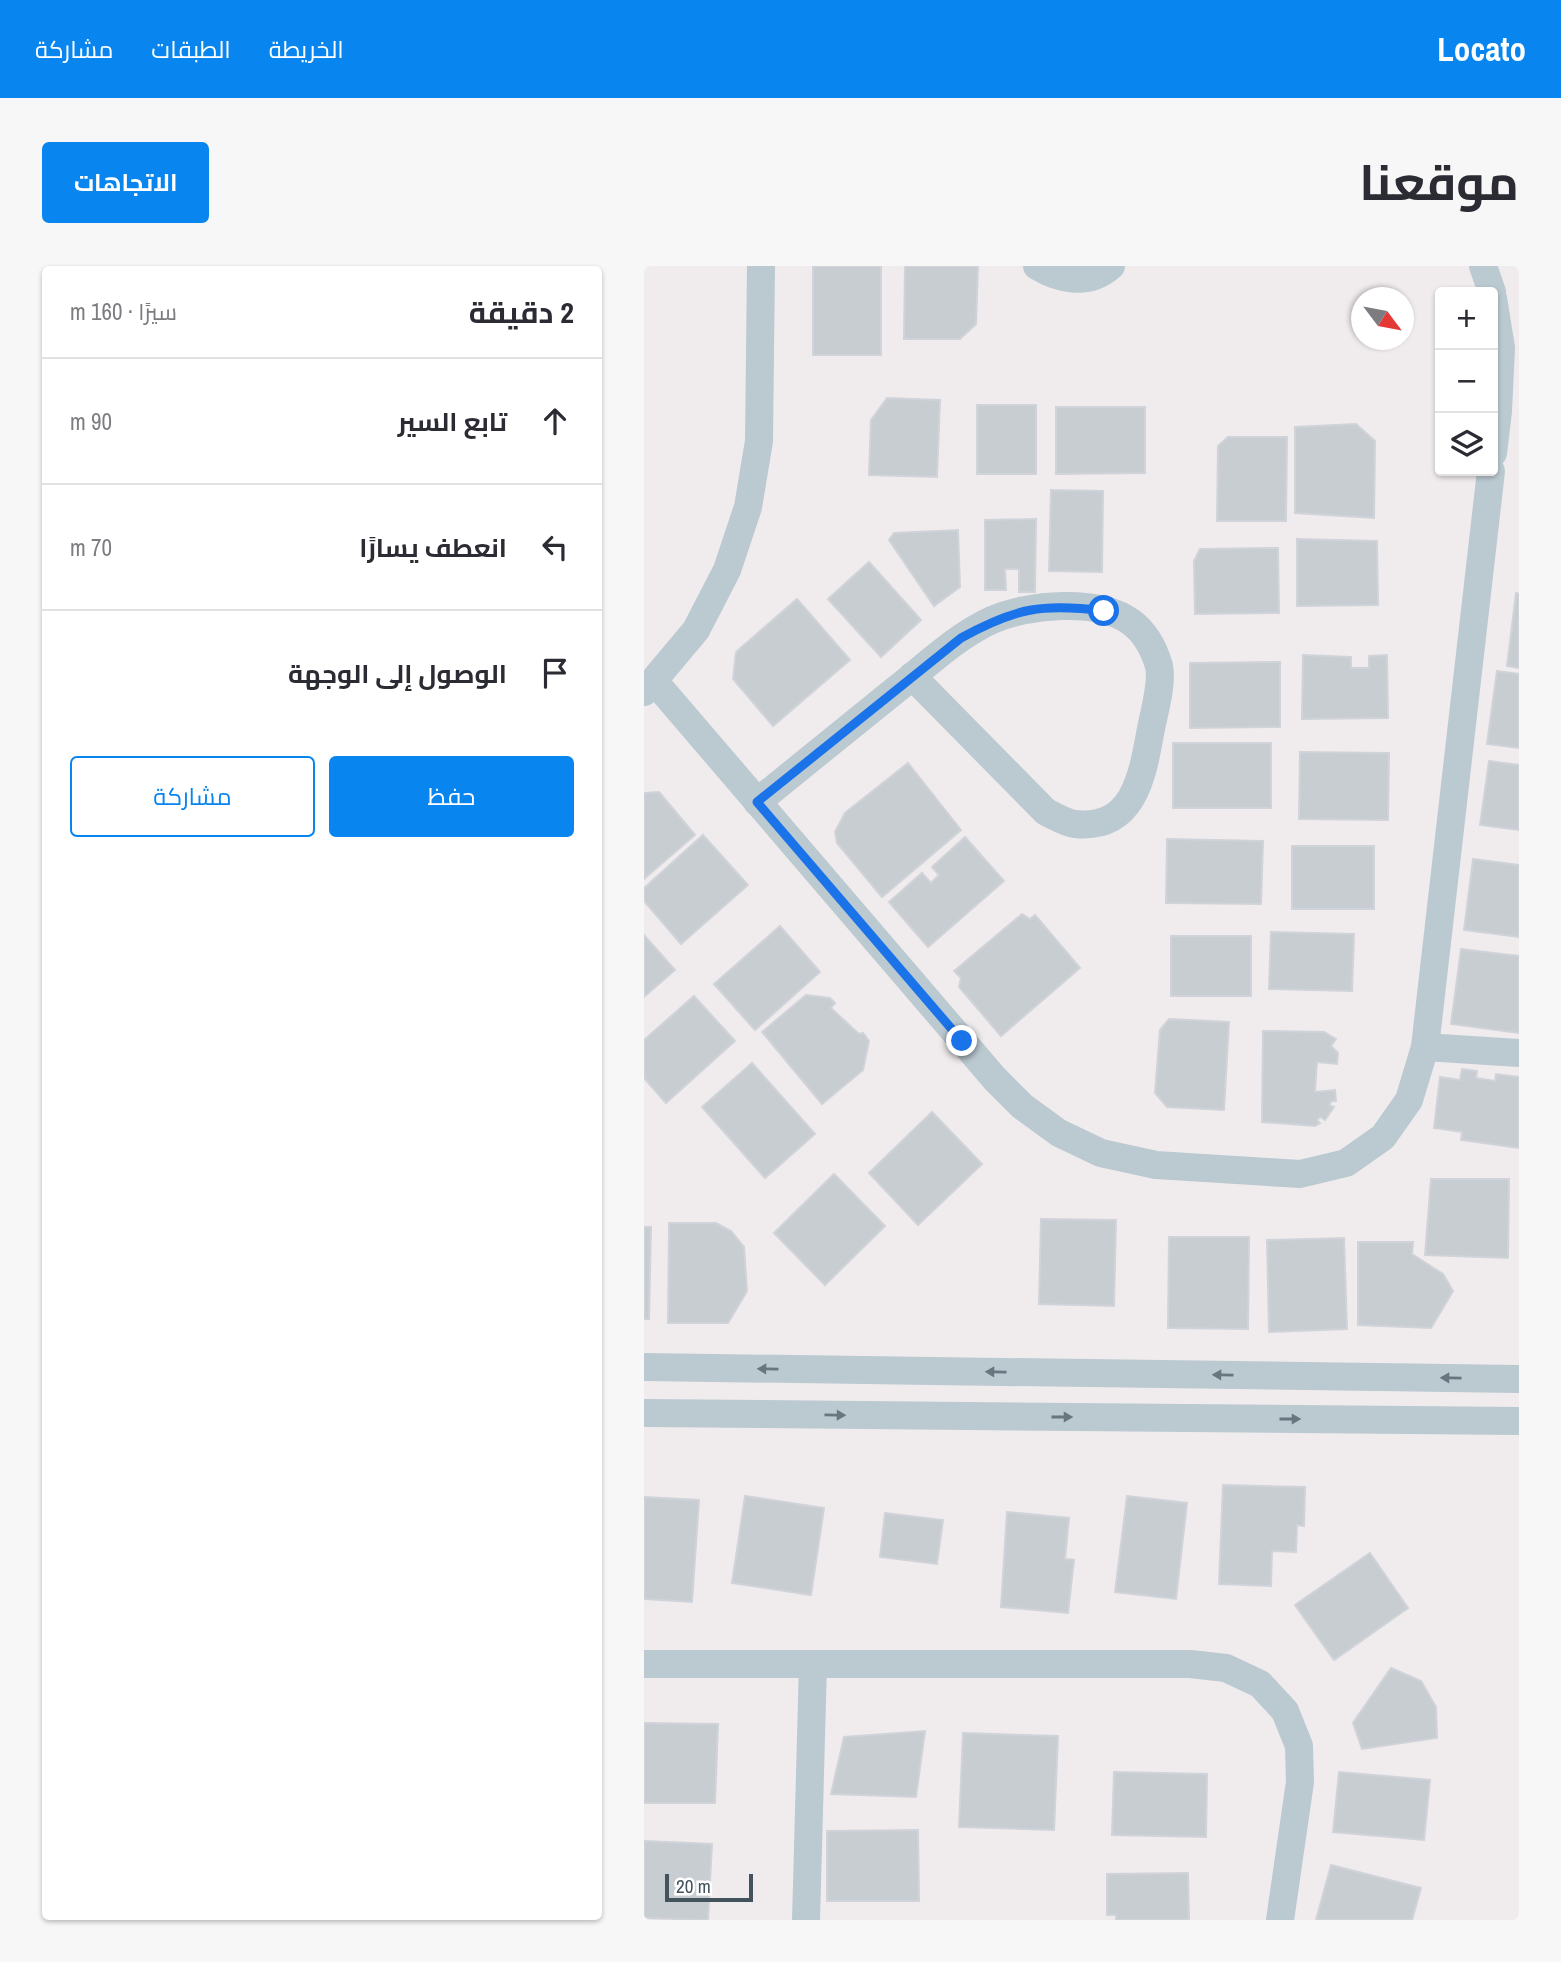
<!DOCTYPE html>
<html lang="ar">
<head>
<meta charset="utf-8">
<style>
	body { margin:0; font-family:"Archivo Narrow",Cairo,sans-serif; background:#f7f7f7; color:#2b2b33; direction:rtl }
	.controls { position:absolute; right:21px; top:21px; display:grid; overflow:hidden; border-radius:7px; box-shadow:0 2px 5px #0004 }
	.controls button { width:63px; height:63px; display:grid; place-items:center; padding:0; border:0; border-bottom:2px solid #e1e1e2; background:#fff; color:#2b2b33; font:35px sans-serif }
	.compass { position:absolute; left:707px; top:21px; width:63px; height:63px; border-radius:50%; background:#fff; box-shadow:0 2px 5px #0004; rotate:122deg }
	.scale { position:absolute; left:21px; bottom:18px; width:88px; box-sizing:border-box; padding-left:7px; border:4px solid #43535c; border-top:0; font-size:19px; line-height:24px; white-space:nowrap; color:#43535c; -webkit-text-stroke:5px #fff; paint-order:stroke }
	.stop { position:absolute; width:21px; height:21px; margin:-16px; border:5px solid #1a73e8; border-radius:50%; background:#fff }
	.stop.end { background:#1a73e8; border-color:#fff; box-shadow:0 2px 7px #0008 }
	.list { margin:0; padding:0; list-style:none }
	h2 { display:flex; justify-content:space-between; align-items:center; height:91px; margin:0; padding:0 28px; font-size:30px }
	h2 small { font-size:23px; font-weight:400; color:#7c7c81 }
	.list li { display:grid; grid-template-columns:46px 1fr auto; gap:21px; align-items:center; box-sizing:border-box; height:126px; padding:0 28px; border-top:2px solid #e1e1e2 }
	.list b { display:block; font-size:26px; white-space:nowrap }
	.list em { font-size:23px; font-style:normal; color:#7c7c81 }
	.actions { display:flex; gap:14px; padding:21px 28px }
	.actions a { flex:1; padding:16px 0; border:2px solid #0885ee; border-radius:7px; text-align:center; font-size:24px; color:#0885ee }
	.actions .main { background:#0885ee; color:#fff }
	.icon { flex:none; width:38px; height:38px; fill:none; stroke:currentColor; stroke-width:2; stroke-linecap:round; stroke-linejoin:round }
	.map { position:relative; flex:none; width:875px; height:1654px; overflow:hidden; direction:ltr; border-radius:7px }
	header { display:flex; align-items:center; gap:42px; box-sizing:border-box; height:98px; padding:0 35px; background:#0885ee; color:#fff }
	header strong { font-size:33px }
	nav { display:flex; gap:38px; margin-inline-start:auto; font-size:24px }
	.intro { display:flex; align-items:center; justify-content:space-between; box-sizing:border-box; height:168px; padding:0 42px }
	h1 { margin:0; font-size:49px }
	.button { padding:18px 32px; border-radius:7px; background:#0885ee; color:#fff; font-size:24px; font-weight:700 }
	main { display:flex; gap:42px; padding:0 42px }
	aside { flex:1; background:#fff; border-radius:7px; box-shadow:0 2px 5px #0004 }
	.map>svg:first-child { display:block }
	.building { fill:#c8cdd2; stroke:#d0d3d9; stroke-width:2 }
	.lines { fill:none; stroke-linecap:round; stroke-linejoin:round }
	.street { stroke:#bbc9d1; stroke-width:28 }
	.oneway { fill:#67767f }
	.route { stroke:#1a73e8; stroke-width:9 }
</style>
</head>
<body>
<header>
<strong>Locato</strong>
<nav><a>الخريطة</a><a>الطبقات</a><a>مشاركة</a></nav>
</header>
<div class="intro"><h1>موقعنا</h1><a class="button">الاتجاهات</a></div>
<main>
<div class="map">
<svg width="875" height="1654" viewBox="0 0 875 1654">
	<rect width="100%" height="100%" fill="#f0eced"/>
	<!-- building -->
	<g class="building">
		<rect x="169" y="0" width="68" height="89"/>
		<polygon points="261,0 334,0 332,58 316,73 260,73"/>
		<polygon points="243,132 296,134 293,211 225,209 227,154"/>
		<rect x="333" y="139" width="59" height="69"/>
		<polygon points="412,141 501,141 501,207 412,208"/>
		<polygon points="712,158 731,175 730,252 651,247 651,161"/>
		<polygon points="584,171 643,171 642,255 573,255 574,180"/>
		<polygon points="407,224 459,225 458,306 405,305"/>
		<polygon points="392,253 391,326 375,326 375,303 361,303 362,324 341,324 341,254"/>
		<polygon points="314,264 316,321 290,340 245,274 250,267"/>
		<polygon points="653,273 733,275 734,339 653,340"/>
		<polygon points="634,282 635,347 551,348 550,295 556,283"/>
		<polygon points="225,296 277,354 237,391 184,333"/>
		<polygon points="872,327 875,328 875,402 863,400"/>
		<polygon points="153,333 206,394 129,460 89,413 92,386"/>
		<polygon points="659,389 707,391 707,402 725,402 725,390 743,389 744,452 658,453"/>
		<polygon points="636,396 636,461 546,462 546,397"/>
		<polygon points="853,405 875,408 875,482 843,478"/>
		<rect x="529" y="477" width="98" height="65"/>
		<polygon points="656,486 745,487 744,554 655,553"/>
		<polygon points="845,495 875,499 875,564 836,559"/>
		<polygon points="264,497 317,564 238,631 193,577 191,566 201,547"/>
		<polygon points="15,526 51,569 0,613 0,527"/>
		<polygon points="59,569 104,619 37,678 0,635 0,622"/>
		<polygon points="321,571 360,615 284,681 245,636 278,607 287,617 295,609 288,601"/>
		<polygon points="523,573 619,575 617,638 522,637"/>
		<rect x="648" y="580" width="82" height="63"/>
		<polygon points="829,593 875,599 875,671 820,664"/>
		<polygon points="378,648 386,653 391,649 436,702 357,770 315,721 317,712 310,705"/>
		<polygon points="136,660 176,706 111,764 70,718"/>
		<polygon points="627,666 710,668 708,725 625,723"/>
		<polygon points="0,669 31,704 0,731"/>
		<rect x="527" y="670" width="80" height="60"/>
		<polygon points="817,683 875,690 875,767 807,758"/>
		<polygon points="162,729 186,732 191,737 187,742 215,768 219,767 225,775 219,804 178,838 118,766"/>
		<polygon points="50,730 91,775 22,837 0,812 0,774"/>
		<polygon points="525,753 585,756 580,844 523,841 511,827 516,764"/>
		<polygon points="619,765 680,766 692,773 687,780 694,787 693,798 673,796 671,826 691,824 692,835 688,835 685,839 690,841 681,854 676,851 673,854 676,857 671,860 618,856"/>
		<polygon points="108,797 171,868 121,912 58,841"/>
		<polygon points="818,803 833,805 832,812 851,815 852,808 875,811 875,882 817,874 818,866 790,862 796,811 816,814"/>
		<polygon points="288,846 338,898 274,959 225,907"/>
		<polygon points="190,908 241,960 181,1019 130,967"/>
		<polygon points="787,913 865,913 864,992 781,989"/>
		<polygon points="397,953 472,954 470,1040 395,1038"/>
		<polygon points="25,957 72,957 87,965 100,981 103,1025 84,1057 24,1057"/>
		<polygon points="0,961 7,961 5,1053 0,1053"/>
		<polygon points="525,971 605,971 604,1063 524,1062"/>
		<polygon points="700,972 703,1063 625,1066 623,974"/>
		<polygon points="714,976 769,976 768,988 799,1008 809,1025 787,1062 714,1059"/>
		<polygon points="579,1219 661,1221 660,1260 653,1259 652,1286 628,1285 627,1320 575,1318"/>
		<polygon points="101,1230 180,1242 167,1329 88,1317"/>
		<polygon points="483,1230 543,1237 532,1333 471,1326"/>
		<polygon points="0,1231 55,1234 48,1336 0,1333"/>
		<polygon points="363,1246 425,1252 421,1293 430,1294 424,1347 357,1341"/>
		<polygon points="241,1247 299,1254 293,1298 236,1291"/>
		<polygon points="726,1287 764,1342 690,1394 651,1339"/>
		<polygon points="747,1402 777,1415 792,1441 793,1472 718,1483 709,1457"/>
		<polygon points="0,1457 74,1458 71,1537 0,1537"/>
		<polygon points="281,1465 272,1531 187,1528 200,1471"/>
		<polygon points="319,1467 414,1470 410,1564 315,1561"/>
		<polygon points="470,1506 563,1508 562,1571 468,1569"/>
		<polygon points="695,1506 786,1514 780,1574 689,1566"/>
		<polygon points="274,1564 275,1635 183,1635 183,1565"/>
		<polygon points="0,1575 68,1578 64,1654 0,1652"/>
		<polygon points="687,1599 777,1622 768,1654 672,1654"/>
		<polygon points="544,1607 545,1654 472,1654 472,1649 463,1649 463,1608"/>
	</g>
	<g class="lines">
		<!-- street -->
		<g class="street">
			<path d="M393 0C416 14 445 20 467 0"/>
			<polyline points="839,0 848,26"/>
			<polyline points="849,32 857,82 854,145 849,187"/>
			<polyline points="11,416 351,813 378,840 415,867 457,887 512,899 656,908 702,897 739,871 765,834 781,781 847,205"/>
			<polyline points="0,426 52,364 83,304 104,241 115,175 117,0"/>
			<path d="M113 536C160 498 207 460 254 422 284 398 313 370 348 354 383 338 455 332 487 356 502 367 510 383 515 400 519 418 509 450 506 468 498 512 489 564 431 558 422 557 411 550 402 546L268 410"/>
			<polyline points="781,781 875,787"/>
			<polyline points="0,1101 875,1113"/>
			<polyline points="0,1147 875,1155"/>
			<polyline points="0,1398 546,1398 582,1402 616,1418 641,1445 655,1480 656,1516 636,1654"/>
			<polyline points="162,1654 169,1398"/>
		</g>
	</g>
	<!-- one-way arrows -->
	<defs><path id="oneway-solid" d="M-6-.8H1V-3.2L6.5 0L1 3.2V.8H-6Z" transform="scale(1.75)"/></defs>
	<g class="oneway">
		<use href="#oneway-solid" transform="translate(124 1103) rotate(-179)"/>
		<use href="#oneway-solid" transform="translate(352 1106) rotate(-179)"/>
		<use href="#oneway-solid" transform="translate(579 1109) rotate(-179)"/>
		<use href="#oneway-solid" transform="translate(807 1112) rotate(-179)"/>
		<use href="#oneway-solid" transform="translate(191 1149) rotate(1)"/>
		<use href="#oneway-solid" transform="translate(418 1151)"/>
		<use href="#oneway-solid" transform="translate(646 1153)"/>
	</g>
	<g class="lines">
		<!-- route -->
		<path class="route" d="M318 775 113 536 317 372C371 342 399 337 460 345"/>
	</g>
</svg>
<div class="controls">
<button>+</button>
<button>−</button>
<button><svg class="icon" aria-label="layers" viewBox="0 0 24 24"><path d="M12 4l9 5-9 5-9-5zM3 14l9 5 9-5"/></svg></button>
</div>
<svg class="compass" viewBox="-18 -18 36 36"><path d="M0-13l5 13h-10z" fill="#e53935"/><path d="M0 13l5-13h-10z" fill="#7c7c81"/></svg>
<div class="scale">20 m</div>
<div class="stop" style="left:460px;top:345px"></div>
<div class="stop end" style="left:318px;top:775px"></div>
</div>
<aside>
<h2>2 دقيقة<small>سيرًا · 160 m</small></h2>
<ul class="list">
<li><svg class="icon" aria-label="ahead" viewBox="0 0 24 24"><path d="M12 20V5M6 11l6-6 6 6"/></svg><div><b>تابع السير</b></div><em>90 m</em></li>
<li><svg class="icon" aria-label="left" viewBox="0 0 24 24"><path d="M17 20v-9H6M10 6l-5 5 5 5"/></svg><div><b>انعطف يسارًا</b></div><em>70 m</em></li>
<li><svg class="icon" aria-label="arrive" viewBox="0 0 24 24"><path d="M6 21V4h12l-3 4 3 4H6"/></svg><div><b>الوصول إلى الوجهة</b></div></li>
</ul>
<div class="actions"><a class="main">حفظ</a><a>مشاركة</a></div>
</aside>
</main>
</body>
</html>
